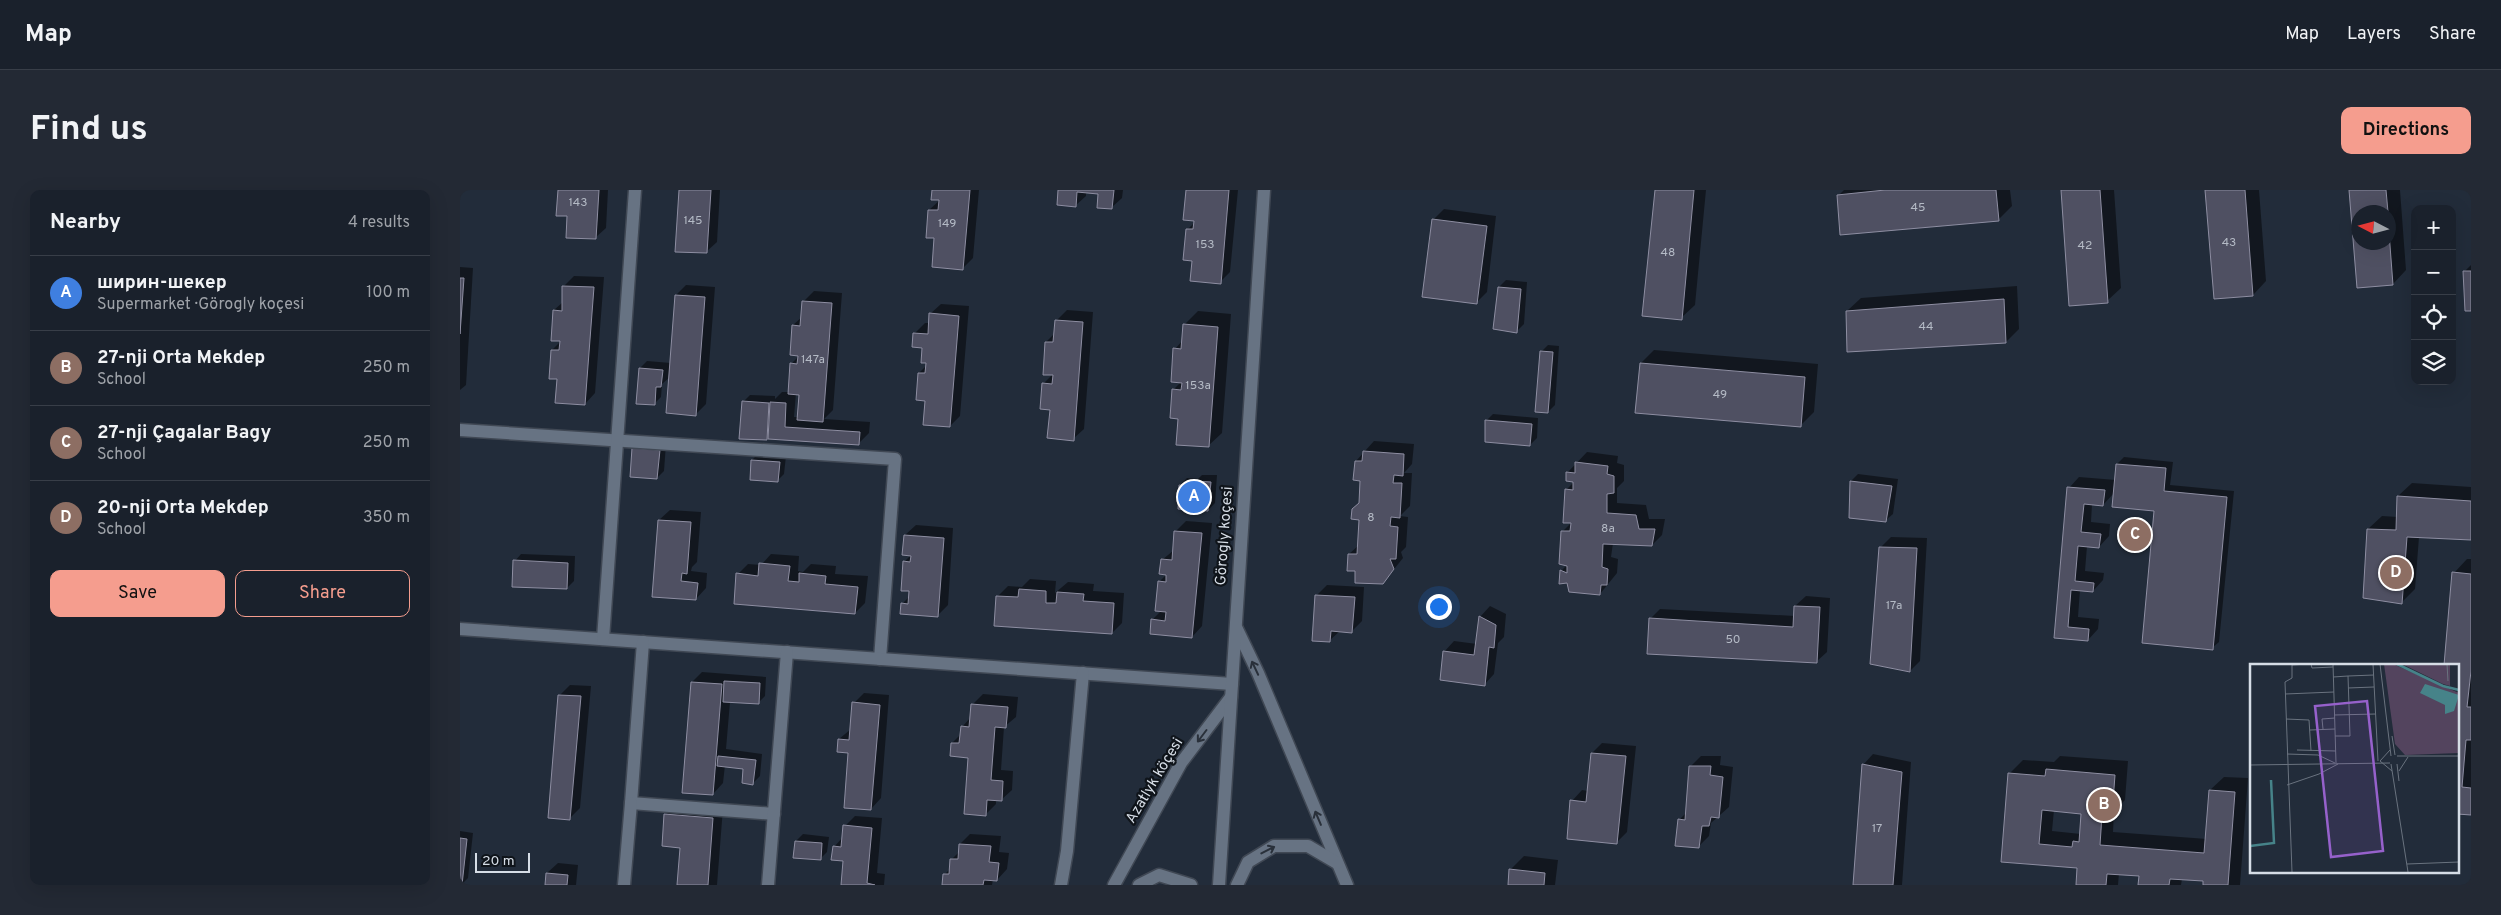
<!DOCTYPE html>
<html lang="en">
<head>
<meta charset="utf-8">
<style>
	body { margin:0; font-family:Overpass,sans-serif; background:#232934; color:#f1f3f6 }
	.controls { position:absolute; right:15px; top:15px; display:grid; overflow:hidden; border-radius:10px; box-shadow:0 5px 20px #0002 }
	.controls button { width:45px; height:45px; display:grid; place-items:center; padding:0; border:0; border-bottom:1px solid #383e48; background:#1a212c; color:#f1f3f6; font:25px sans-serif }
	.compass { position:absolute; left:1891px; top:15px; width:45px; height:45px; border-radius:50%; background:#1a212c; box-shadow:0 5px 20px #0002; rotate:276deg }
	.scale { position:absolute; left:15px; bottom:12px; width:55px; box-sizing:border-box; padding-left:5px; border:2px solid #d6dde6; border-top:0; font-size:14px; line-height:18px; white-space:nowrap; color:#d6dde6; -webkit-text-stroke:4px #0f141a; paint-order:stroke }
	.you { position:absolute; left:978px; top:416px; width:18px; height:18px; margin:-12px; border:4px solid #fff; border-radius:50%; background:#1a73e8; box-shadow:0 0 0 8px #1a73e833 }
	.badge { display:grid; place-items:center; width:32px; height:32px; border-radius:50%; background:#f59d8e; color:#fff; font-size:16px; font-weight:700 }
	.pin { position:absolute; translate:-50% -50%; border:2px solid #fff; box-shadow:0 1px 5px #0006 }
	.list { margin:0; padding:0; list-style:none }
	h2 { display:flex; justify-content:space-between; align-items:center; height:65px; margin:0; padding:0 20px; font-size:21px }
	h2 small { font-size:16px; font-weight:400; color:#9fa3a9 }
	.list li { display:grid; grid-template-columns:32px 1fr auto; gap:15px; align-items:center; box-sizing:border-box; height:75px; padding:0 20px; border-top:1px solid #383e48 }
	.list b { display:block; font-size:19px; white-space:nowrap }
	.list p { margin:0; font-size:16px; white-space:nowrap; color:#9fa3a9 }
	.list em { font-size:16px; font-style:normal; color:#9fa3a9 }
	.actions { display:flex; gap:10px; padding:15px 20px }
	.actions a { flex:1; padding:11px 0; border:1px solid #f59d8e; border-radius:10px; text-align:center; font-size:18px; color:#f59d8e }
	.actions .main { background:#f59d8e; color:#111 }
	.icon { flex:none; width:28px; height:28px; fill:none; stroke:currentColor; stroke-width:2; stroke-linecap:round; stroke-linejoin:round }
	.map { position:relative; flex:none; width:2011px; height:695px; overflow:hidden; border-radius:10px }
	header { display:flex; align-items:center; gap:30px; box-sizing:border-box; height:70px; padding:0 25px; background:#1a212c; border-bottom:1px solid #383e48 }
	header strong { font-size:24px }
	nav { display:flex; gap:28px; margin-inline-start:auto; font-size:18px }
	.intro { display:flex; align-items:center; justify-content:space-between; box-sizing:border-box; height:120px; padding:0 30px }
	h1 { margin:0; font-size:35px }
	.button { padding:12px 22px; border-radius:10px; background:#f59d8e; color:#111; font-size:18px; font-weight:700 }
	main { display:flex; gap:30px; padding:0 30px }
	aside { flex:1; background:#1a212c; border-radius:10px; box-shadow:0 5px 20px #0002 }
	.map>svg:first-child { display:block }
	.shadow { fill:#0007; fill-rule:evenodd }
	.building { fill:#4f5062; stroke:#8e8ea2; fill-rule:evenodd }
	.lines { fill:none; stroke-linecap:round; stroke-linejoin:round }
	.minor-casing { stroke:#404854; stroke-width:15 }
	.tertiary-casing { stroke:#404854; stroke-width:15 }
	.minor { stroke:#677383; stroke-width:12 }
	.tertiary { stroke:#677383; stroke-width:12 }
	.oneway { stroke:#29303a }
	.labels { text-anchor:middle; dominant-baseline:central; stroke-width:4.5; stroke-linejoin:round; paint-order:stroke }
	.number-label { font-size:12px; fill:#b4bac5 }
	.street-label { font-size:15px; fill:#d6dde6; stroke:#0f141a }
	.inset-river { fill:none; stroke:#468389; stroke-width:2.5 }
	.inset-road { fill:none; stroke:#6a737f; stroke-width:1 }
	.view { fill:#9661cb; fill-opacity:0.15; stroke:#9661cb; stroke-width:2.5 }
	.inset-edge { fill:none; stroke:#d6dde6; stroke-width:2.5 }
</style>
</head>
<body>
<header>
<strong>Map</strong>
<nav><a>Map</a><a>Layers</a><a>Share</a></nav>
</header>
<div class="intro"><h1>Find us</h1><a class="button">Directions</a></div>
<main>
<aside>
<h2>Nearby<small>4 results</small></h2>
<ul class="list">
<li><span class="badge" style="background:#3f7fe0">A</span><div><b>ширин-шекер</b><p>Supermarket · Görogly koçesi</p></div><em>100 m</em></li>
<li><span class="badge" style="background:#8d6e63">B</span><div><b>27-nji Orta Mekdep</b><p>School</p></div><em>250 m</em></li>
<li><span class="badge" style="background:#8d6e63">C</span><div><b>27-nji Çagalar Bagy</b><p>School</p></div><em>250 m</em></li>
<li><span class="badge" style="background:#8d6e63">D</span><div><b>20-nji Orta Mekdep</b><p>School</p></div><em>350 m</em></li>
</ul>
<div class="actions"><a class="main">Save</a><a>Share</a></div>
</aside>
<div class="map">
<svg width="2011" height="695" viewBox="0 0 2011 695">
	<rect width="100%" height="100%" fill="#222c3a"/>
	<!-- shadow -->
	<g class="shadow">
		<polygon points="99,0 148,0 146,38 135,48 108,25"/>
		<polygon points="220,0 260,0 257,52 246,62"/>
		<polygon points="473,0 519,0 513,68 503,78 475,46 469,20 481,9"/>
		<polygon points="599,0 663,0 662,8 651,18 639,3 626,2 626,6 615,16"/>
		<polygon points="727,0 778,0 770,82 760,92 733,70 728,39 737,30"/>
		<polygon points="1196,0 1246,0 1235,115 1221,128"/>
		<polygon points="1384,0 1550,0 1552,16 1538,30 1379,5"/>
		<polygon points="1603,0 1654,0 1661,98 1647,111"/>
		<polygon points="1747,0 1799,0 1806,91 1793,105"/>
		<path d="M1891 0H1940L1946 80 1933 94 1898 96ZM1898 22H1928V52H1898Z"/>
		<polygon points="984,19 1036,26 1027,102 1017,112 973,30"/>
		<polygon points="2011,75 2011,119 2004,82"/>
		<polygon points="0,77 13,78 6,195 0,200"/>
		<polygon points="114,86 144,87 135,203 125,214 98,187 92,160 102,150 94,120 103,112 104,96"/>
		<polygon points="1046,90 1067,92 1064,134 1057,141 1039,97"/>
		<polygon points="226,95 255,97 246,214 236,224 210,187 202,194 201,207 194,214 180,178 187,171 211,173 216,105"/>
		<polygon points="1557,96 1559,139 1546,152 1387,121 1401,108"/>
		<path d="M354 101 382 103 373 220 364 229 410 232 409 243 398 254 306 249 283 212 290 205 315 206V209L322 202H329L331 174 340 165 333 135 342 127 343 112ZM336 203 340 204 339 227H334Z"/>
		<polygon points="481,114 509,116 500,226 490,236 466,210 459,183 467,175 463,157 455,143 465,133 470,133 470,124"/>
		<polygon points="607,120 633,122 624,239 613,249 591,219 584,193 593,184 586,152 595,143 596,131"/>
		<polygon points="738,121 771,124 762,243 748,256 719,228 713,200 722,191 715,159 723,150 724,135"/>
		<polygon points="1088,155 1099,156 1095,215 1088,222 1081,162"/>
		<polygon points="1194,160 1358,174 1354,222 1340,236 1181,173"/>
		<polygon points="1033,224 1078,228 1077,248 1070,255 1026,231"/>
		<polygon points="914,251 954,254 952,274 944,283 952,283 950,316 940,326 948,327 946,357 941,362 943,368 923,393 897,380 889,364 899,355 902,290 896,271"/>
		<polygon points="180,252 206,254 204,281 197,288 173,258"/>
		<polygon points="1127,262 1158,266 1157,273 1164,275 1164,291 1157,298 1157,313 1186,315 1189,329 1205,329 1202,345 1192,355 1153,353 1151,367 1158,369 1157,383 1140,404 1108,392 1101,381 1108,374 1102,342 1112,332 1106,300 1115,291 1108,282"/>
		<polygon points="299,263 326,266 324,284 317,291 292,270"/>
		<polygon points="1664,267 1713,272 1710,295 1774,301 1759,452 1752,458 1696,320 1654,303 1643,315 1632,314 1631,332 1650,334 1649,346 1639,357 1627,356 1625,381 1644,383 1643,390 1633,401 1620,400 1618,427 1639,429 1638,439 1628,450 1596,447 1609,298 1619,287 1656,290 1657,274"/>
		<polygon points="1398,284 1438,289 1433,324 1426,330 1391,291"/>
		<polygon points="742,285 757,285 755,313 748,320 720,295 727,288 738,289"/>
		<polygon points="1952,293 2011,297 2011,349 1959,347 1955,399 1942,412 1908,339 1922,326 1938,327 1938,306"/>
		<polygon points="210,320 241,322 237,372 232,377 231,381 247,383 246,398 236,409 194,406 199,330"/>
		<polygon points="726,331 752,333 742,436 732,447 692,430 701,421 699,392 707,384 702,370 714,360 716,341"/>
		<polygon points="456,335 493,338 488,415 477,426 442,414 450,406 450,400 444,372 451,365 445,345"/>
		<polygon points="1431,347 1467,348 1460,471 1450,481 1421,357"/>
		<polygon points="61,364 115,366 114,391 107,398 55,371"/>
		<polygon points="311,364 339,366 338,381 343,382 351,374 376,376 375,384 408,386 405,413 395,423 278,384 288,374 301,375"/>
		<polygon points="2007,369 2011,369 2011,624 1997,622 1997,475 1985,475 1994,383"/>
		<polygon points="570,389 596,391 595,403 608,392 634,394 633,401 664,403 662,433 652,443 538,406 548,396 562,397"/>
		<polygon points="867,395 904,397 902,431 892,441 880,441 869,451 856,406"/>
		<polygon points="1346,406 1370,408 1367,462 1356,472 1190,429 1200,419 1335,426 1335,416"/>
		<polygon points="1030,416 1046,424 1044,447 1038,453 1034,484 1024,495 984,462 994,451 1017,454 1020,427"/>
		<polygon points="242,482 306,487 305,506 298,513 270,512 266,559 302,564 300,586 293,593 284,578 265,575 263,593 253,604 232,492"/>
		<polygon points="110,495 131,496 120,618 110,628 100,505"/>
		<polygon points="404,503 429,505 421,608 411,619 389,562 379,549 391,539 394,513"/>
		<polygon points="523,504 558,507 556,527 544,537 541,580 553,581 552,600 541,610 536,610 536,614 525,625 509,567 492,553 501,544 502,537 511,527 512,515"/>
		<polygon points="1142,553 1176,556 1167,642 1156,653 1112,611 1122,600 1128,601 1132,563"/>
		<polygon points="1413,564 1451,572 1442,695 1395,695 1403,575"/>
		<polygon points="1241,566 1261,566 1260,575 1273,577 1269,617 1251,633 1249,646 1239,656 1219,630 1227,622 1231,576"/>
		<path d="M1600 566 1668 571 1665 610 1654 621 1653 642 1747 649 1750 600 1764 587 1788 588 1780 695H1744V690L1722 689 1721 695H1679L1680 685 1659 683 1658 695H1617L1618 677 1543 671 1549 584 1563 570 1594 572ZM1594 620 1623 622 1621 644 1592 641Z"/>
		<polygon points="216,614 263,618 257,695 219,695 221,656 206,625"/>
		<polygon points="395,626 422,628 417,683 425,684 424,695 382,695 384,670 374,657 383,647 385,636"/>
		<polygon points="0,641 13,643 8,688 1,695"/>
		<polygon points="343,644 369,647 367,662 360,669 336,651"/>
		<polygon points="510,644 541,646 539,662 549,663 547,679 537,690 533,689 532,695 483,695 484,685 491,678 492,669 499,662 500,654"/>
		<polygon points="1064,666 1098,670 1095,695 1049,695 1050,680"/>
		<polygon points="98,673 118,675 116,695 86,695 87,683"/>
	</g>
	<!-- building -->
	<g class="building">
		<polygon points="98,0 139,0 136,49 106,48 107,26 96,26"/>
		<polygon points="219,0 251,0 247,63 215,62"/>
		<polygon points="472,0 510,0 503,80 472,77 474,48 466,48 468,20 478,20 479,10 471,10"/>
		<polygon points="598,0 654,0 652,19 637,18 638,4 617,2 616,17 597,15"/>
		<polygon points="726,0 769,0 761,94 730,91 732,71 723,70 726,39 733,39 734,31 723,30"/>
		<polygon points="1195,0 1234,0 1222,130 1182,126"/>
		<polygon points="1425,0 1536,0 1539,31 1380,45 1377,5"/>
		<polygon points="1601,0 1640,0 1648,113 1609,116"/>
		<polygon points="1745,0 1785,0 1793,106 1754,109"/>
		<polygon points="1889,0 1926,0 1928,22 1898,22 1898,52 1928,52 1928,29 1933,95 1897,98"/>
		<polygon points="972,29 1027,36 1017,114 962,107"/>
		<polygon points="2003,81 2011,81 2011,121 2005,121"/>
		<polygon points="0,88 4,88 0,144"/>
		<polygon points="102,96 134,97 125,215 95,213 97,189 89,189 91,160 99,160 100,151 91,151 93,120 102,121"/>
		<polygon points="1038,97 1061,99 1057,143 1033,139"/>
		<polygon points="215,105 245,107 236,226 206,223"/>
		<polygon points="1544,109 1546,153 1387,162 1386,121"/>
		<polygon points="342,111 372,113 363,232 337,230 339,205 328,204 330,173 337,174 338,166 330,165 332,135 340,136"/>
		<polygon points="469,123 499,126 490,237 463,235 465,211 456,210 458,183 465,183 466,173 461,173 462,158 452,157 453,143 468,144"/>
		<polygon points="595,130 623,132 614,251 587,248 590,220 580,219 582,193 592,194 593,185 583,185 585,152 593,152"/>
		<polygon points="723,134 758,137 749,257 716,255 718,229 710,228 712,199 721,200 722,193 711,192 713,158 721,159"/>
		<polygon points="1080,161 1093,162 1088,223 1075,222"/>
		<polygon points="1180,173 1345,187 1341,237 1175,223"/>
		<polygon points="179,178 203,180 201,197 196,197 195,215 176,214"/>
		<polygon points="282,211 309,213 307,250 279,249"/>
		<polygon points="310,212 326,213 325,237 400,242 399,255 308,249"/>
		<polygon points="1025,230 1072,234 1070,256 1025,252"/>
		<polygon points="172,258 200,260 197,289 170,287"/>
		<polygon points="903,261 944,264 943,286 934,285 933,293 942,293 940,328 931,327 930,336 938,337 936,369 930,369 934,379 923,394 895,393 895,381 887,381 888,364 897,364 899,330 891,329 892,319 899,313 900,291 893,290 895,271 902,271"/>
		<polygon points="291,270 320,272 318,292 290,290"/>
		<polygon points="1115,272 1148,276 1147,284 1154,286 1154,303 1147,304 1147,323 1176,325 1179,339 1195,339 1192,356 1143,354 1142,377 1148,379 1147,395 1141,395 1140,405 1109,402 1107,393 1099,394 1100,380 1107,383 1107,376 1099,374 1101,341 1110,341 1111,333 1103,333 1105,299 1113,300 1113,292 1106,291 1106,282 1115,283"/>
		<polygon points="1656,274 1706,278 1704,301 1767,307 1753,460 1682,453 1694,321 1652,317"/>
		<polygon points="734,291 751,292 748,321 718,319 719,295 734,296"/>
		<polygon points="1390,291 1432,296 1426,332 1389,328"/>
		<polygon points="1607,297 1645,300 1643,316 1624,314 1621,342 1641,344 1639,358 1618,356 1615,391 1634,393 1633,402 1611,400 1608,437 1629,439 1628,451 1594,448"/>
		<polygon points="1937,306 2011,311 2011,350 1947,347 1942,414 1903,408 1907,339 1936,340"/>
		<polygon points="198,330 231,332 227,384 222,383 221,391 238,393 236,410 192,407"/>
		<polygon points="714,341 742,343 732,448 690,444 691,429 705,431 706,422 695,421 698,391 706,392 706,385 699,384 701,369 712,370"/>
		<polygon points="444,345 484,348 478,427 440,424 441,413 448,414 449,401 441,401 443,371 450,372 451,366 442,365"/>
		<polygon points="1419,357 1457,358 1450,482 1410,474"/>
		<polygon points="53,370 108,373 107,399 52,397"/>
		<polygon points="299,373 330,376 328,391 339,392 339,383 366,386 365,394 398,397 395,424 274,414 276,383 298,386"/>
		<polygon points="1992,382 2011,384 2011,481 2007,517 2011,517 2011,550 2006,550 2002,597 2011,598 2011,625 1997,624 1997,475 1984,475"/>
		<polygon points="559,399 586,401 586,413 596,413 597,402 624,404 623,411 654,413 652,444 534,436 536,406 558,407"/>
		<polygon points="855,405 895,407 892,443 871,441 870,452 852,451"/>
		<polygon points="1334,416 1360,417 1357,473 1187,464 1189,428 1333,437"/>
		<polygon points="1019,426 1036,435 1034,458 1029,457 1025,496 980,490 983,461 1014,465"/>
		<polygon points="264,491 300,493 299,514 263,512"/>
		<polygon points="231,492 262,494 253,605 222,603"/>
		<polygon points="98,505 121,506 110,630 88,628"/>
		<polygon points="392,512 420,515 411,620 384,618 388,563 377,562 378,549 389,550"/>
		<polygon points="511,514 548,517 546,538 535,537 531,590 543,591 542,611 527,610 526,626 504,624 508,568 490,566 491,553 499,553 501,536 509,537"/>
		<polygon points="1131,563 1166,566 1157,654 1107,649 1110,610 1126,612"/>
		<polygon points="258,566 296,570 293,595 282,593 283,579 257,576"/>
		<polygon points="1402,574 1442,582 1433,695 1393,695"/>
		<polygon points="1229,576 1251,576 1250,585 1263,587 1259,628 1251,627 1249,636 1242,636 1239,658 1215,656 1218,629 1225,630"/>
		<path d="M1586 579 1655 585 1652 625H1642L1640 655 1744 663 1749 600 1775 602 1768 695H1743V691L1710 689 1709 695H1678L1679 686 1647 684 1646 695H1616L1617 678 1541 672 1548 583 1585 586ZM1582 620 1621 624 1619 652 1613 651 1612 657 1579 654Z"/>
		<polygon points="204,624 253,628 248,695 217,695 220,658 202,656"/>
		<polygon points="383,635 412,638 407,693 415,695 381,695 383,671 371,670 373,656 381,657"/>
		<polygon points="0,648 7,649 2,695 0,695"/>
		<polygon points="335,651 362,653 361,670 333,668"/>
		<polygon points="499,654 531,656 529,672 539,673 537,691 524,690 523,695 482,695 483,684 489,684 490,669 498,669"/>
		<polygon points="1049,679 1085,683 1084,695 1048,695"/>
		<polygon points="86,683 108,685 107,695 85,695"/>
	</g>
	<g class="lines">
		<!-- minor casing -->
		<g class="minor-casing">
			<g id="minor">
				<polyline points="0,240 435,269 420,469"/>
				<polyline points="0,439 772,494"/>
				<polyline points="143,449 175,0"/>
				<polyline points="183,452 171,613 314,624"/>
				<polyline points="164,695 171,613"/>
				<polyline points="308,695 327,462"/>
				<polyline points="601,695 607,661 623,483"/>
			</g>
		</g>
		<!-- tertiary casing -->
		<g class="tertiary-casing">
			<g id="tertiary">
				<polyline points="777,439 798,483 887,695"/>
				<polyline points="654,695 721,573 771,507"/>
				<polyline points="679,695 699,685 731,695"/>
				<polyline points="759,695 804,0"/>
				<polyline points="777,695 788,672 814,656 848,656 877,673"/>
			</g>
		</g>
		<!-- minor -->
		<use href="#minor" class="minor"/>
		<!-- tertiary -->
		<use href="#tertiary" class="tertiary"/>
	</g>
	<!-- one-way arrows -->
	<defs><path id="oneway-shaft" d="M-6 0H5M1.5-3L5.5 0L1.5 3" fill="none" stroke-width="1.6" stroke-linecap="round" stroke-linejoin="round" transform="scale(1.25)"/></defs>
	<g class="oneway">
		<use href="#oneway-shaft" transform="translate(795 478) rotate(-115)"/>
		<use href="#oneway-shaft" transform="translate(742 546) rotate(127)"/>
		<use href="#oneway-shaft" transform="translate(858 628) rotate(-113)"/>
		<use href="#oneway-shaft" transform="translate(808 660) rotate(-27)"/>
	</g>
	<g class="labels">
		<!-- number labels -->
		<g class="number-label">
			<text x="118" y="13">143</text>
			<text x="1458" y="18">45</text>
			<text x="233" y="31">145</text>
			<text x="487" y="34">149</text>
			<text x="1769" y="53">43</text>
			<text x="745" y="55">153</text>
			<text x="1625" y="56">42</text>
			<text x="1208" y="63">48</text>
			<text x="1466" y="137">44</text>
			<text x="353" y="170">147a</text>
			<text x="738" y="196">153а</text>
			<text x="1260" y="205">49</text>
			<text x="911" y="328">8</text>
			<text x="1148" y="339">8a</text>
			<text x="1434" y="416">17a</text>
			<text x="1273" y="450">50</text>
			<text x="1417" y="639">17</text>
		</g>
		<!-- street labels -->
		<g class="street-label">
			<text transform="translate(765 346) rotate(-86)">Görogly koçesi</text>
			<text transform="translate(695 591) rotate(-59)">Azatlyk köçesi</text>
		</g>
	</g>
	<!-- overview -->
	<g transform="translate(1790 474)">
		<rect width="209" height="209" fill="#222c3a"/>
		<path d="M134 0H143L209 29V89L155 91 145 80ZM152 0H200V22L193 20Z" fill="#53445e"/>
		<path d="M175 20 209 31 204 47 195 50V41L170 29Z" fill="#468389"/>
		<path class="inset-river" d="M147 0 193 22 209 26M0 182 24 179 21 116"/>
		<path class="inset-road" d="M61 0 62 4 83 3M83 0 86 99M123 0 128 97M130 0 141 92M197 0 198 17M98 12 124 11M83 13 98 12 100 72H85M98 24 124 23M35 30 84 28M84 51 126 50M36 55 59 56 61 87M73 65 72 55 85 54M60 66 85 65M142 72 145 91M47 86 86 87M140 86 130 97 142 107M37 90 68 91 85 99M147 92H209M141 100 158 208M147 100 149 117M0 101 140 99M149 107 158 93M37 121 69 110 88 100M157 200 209 198M42 208 35 18 42 14V1L57 0"/>
		<path class="view" d="M117 37 133 187 81 193 65 42Z"/>
		<rect width="209" height="209" class="inset-edge"/>
	</g>
</svg>
<div class="controls">
<button>+</button>
<button>−</button>
<button><svg class="icon" aria-label="locate" viewBox="0 0 24 24"><circle cx="12" cy="12" r="6"/><path d="M12 2v4M12 18v4M2 12h4M18 12h4"/></svg></button>
<button><svg class="icon" aria-label="layers" viewBox="0 0 24 24"><path d="M12 4l9 5-9 5-9-5zM3 14l9 5 9-5"/></svg></button>
</div>
<svg class="compass" viewBox="-18 -18 36 36"><path d="M0-13l5 13h-10z" fill="#e53935"/><path d="M0 13l5-13h-10z" fill="#9fa3a9"/></svg>
<div class="scale">20 m</div>
<div class="you"></div>
<div class="pin badge" style="left:734px;top:307px;background:#3f7fe0">A</div>
<div class="pin badge" style="left:1644px;top:615px;background:#8d6e63">B</div>
<div class="pin badge" style="left:1675px;top:345px;background:#8d6e63">C</div>
<div class="pin badge" style="left:1936px;top:383px;background:#8d6e63">D</div>
</div>
</main>
</body>
</html>
